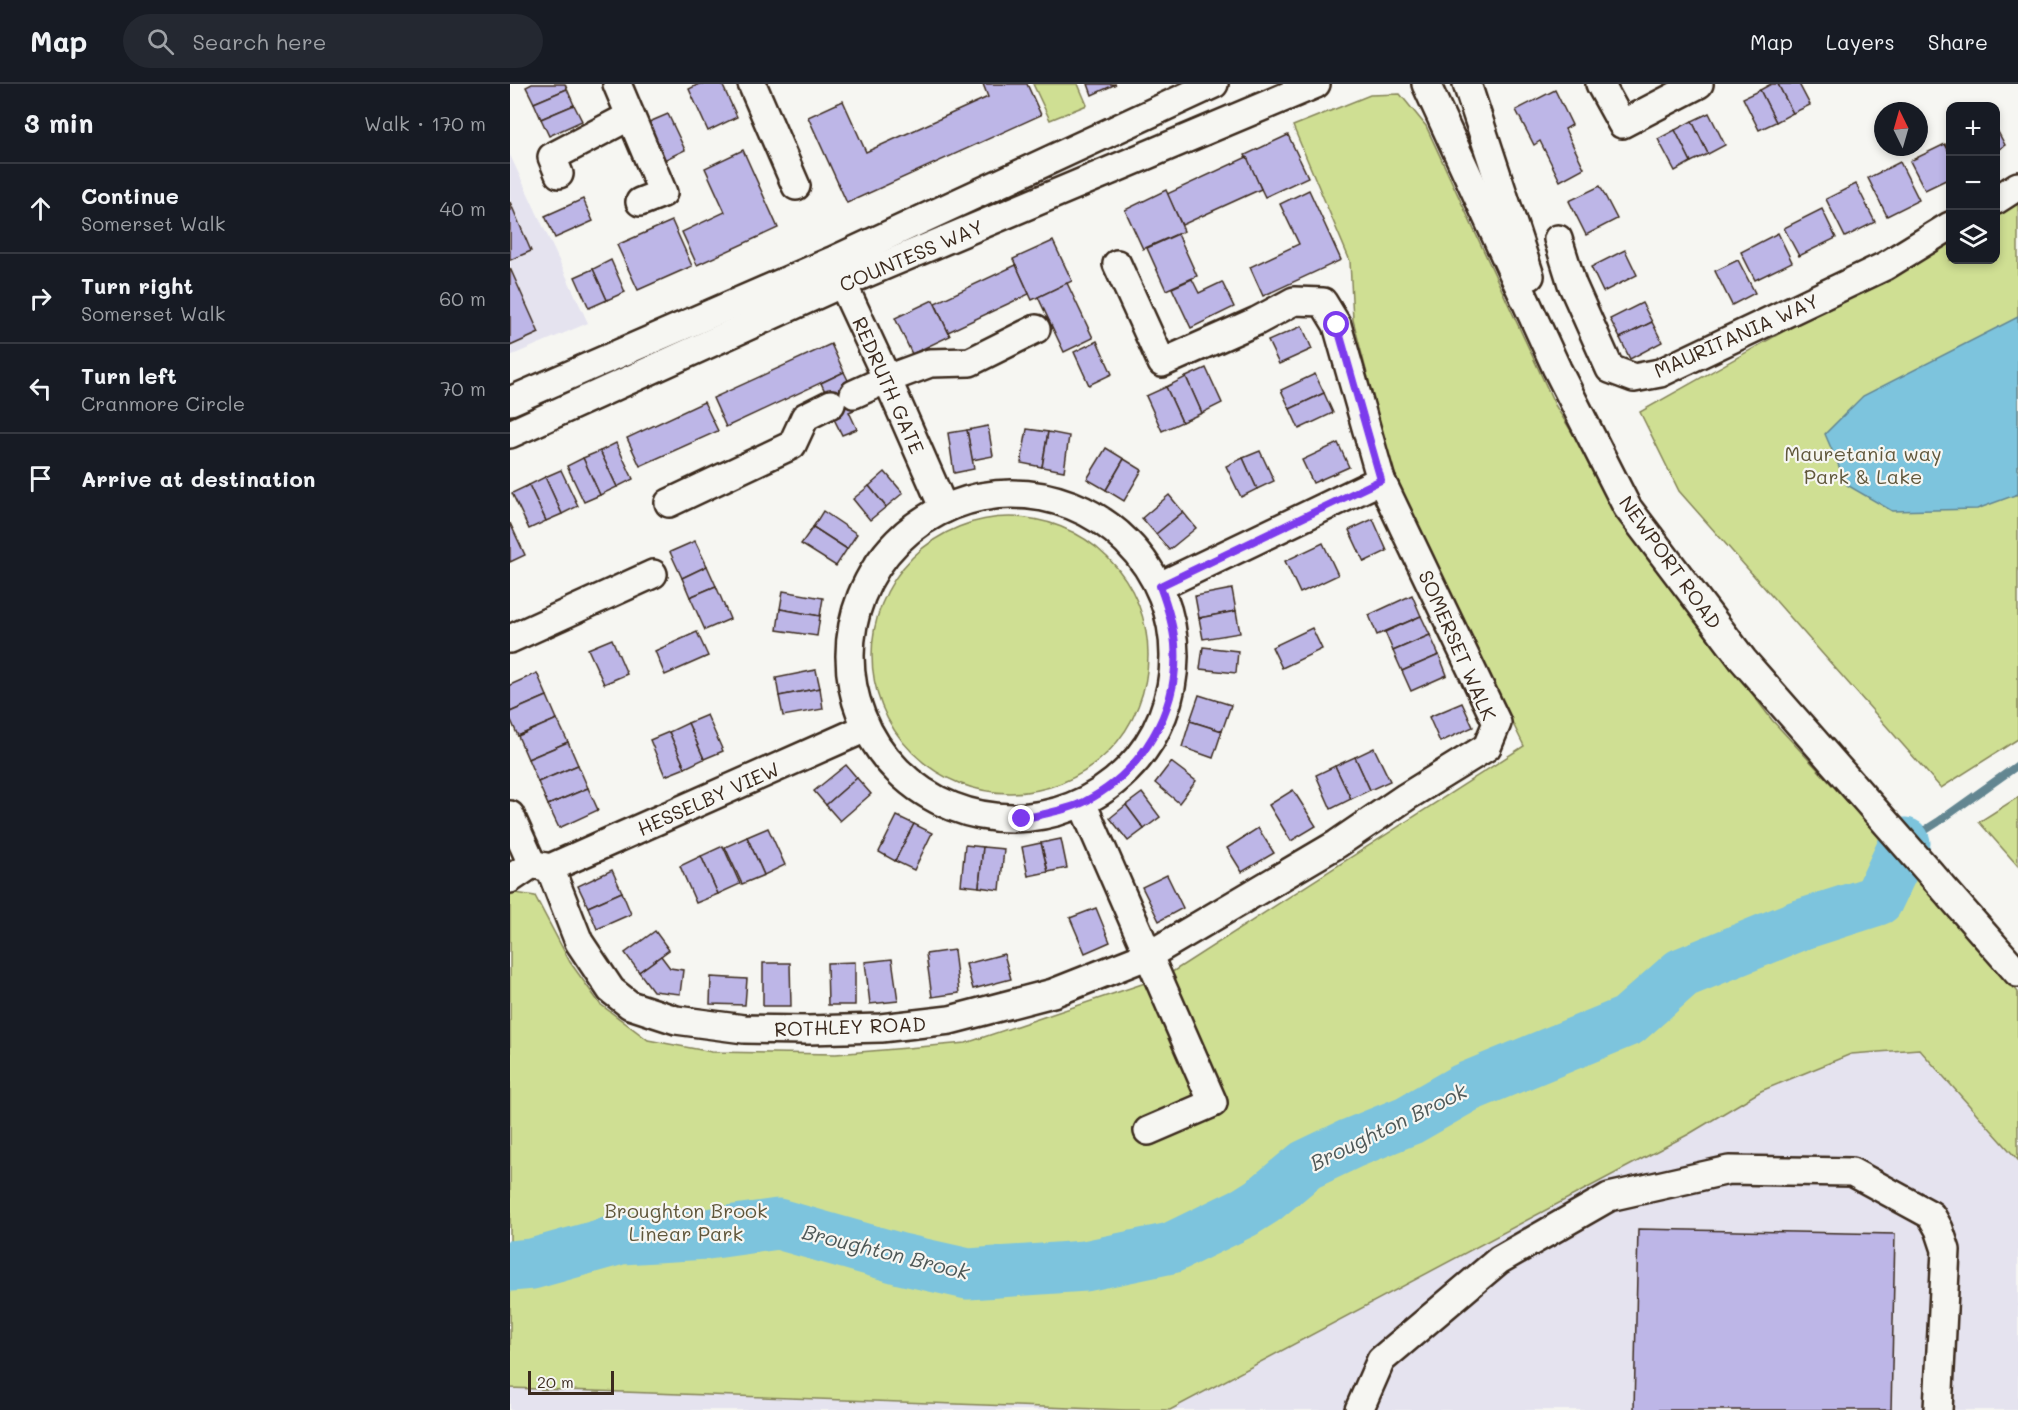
<!DOCTYPE html>
<html lang="en">
<head>
<meta charset="utf-8">
<style>
	body { margin:0; font-family:Mali,sans-serif; background:#242831; color:#f1f3f6 }
	.controls { position:absolute; right:18px; top:18px; display:grid; overflow:hidden; border-radius:12px; box-shadow:0 3px 9px #0003 }
	.controls button { width:54px; height:54px; display:grid; place-items:center; padding:0; border:0; border-bottom:2px solid #363941; background:#171b24; color:#f1f3f6; font:30px sans-serif }
	.compass { position:absolute; left:1364px; top:18px; width:54px; height:54px; border-radius:50%; background:#171b24; box-shadow:0 3px 9px #0003; rotate:355deg }
	.scale { position:absolute; left:18px; bottom:15px; width:86px; box-sizing:border-box; padding-left:6px; border:3px solid #3b2a1e; border-top:0; font-size:16px; line-height:21px; white-space:nowrap; color:#3b2a1e; -webkit-text-stroke:4px #f6f6f2; paint-order:stroke }
	.stop { position:absolute; width:18px; height:18px; margin:-14px; border:4px solid #7c3aed; border-radius:50%; background:#fff }
	.stop.end { background:#7c3aed; border-color:#fff; box-shadow:0 2px 6px #0008 }
	.list { margin:0; padding:0; list-style:none }
	h2 { display:flex; justify-content:space-between; align-items:center; height:78px; margin:0; padding:0 24px; font-size:26px }
	h2 small { font-size:20px; font-weight:400; color:#9ea1a6 }
	.list li { display:grid; grid-template-columns:39px 1fr auto; gap:18px; align-items:center; box-sizing:border-box; height:90px; padding:0 24px; border-top:2px solid #363941 }
	.list b { display:block; font-size:22px; white-space:nowrap }
	.list p { margin:0; font-size:20px; white-space:nowrap; color:#9ea1a6 }
	.list em { font-size:20px; font-style:normal; color:#9ea1a6 }
	.icon { flex:none; width:33px; height:33px; fill:none; stroke:currentColor; stroke-width:2; stroke-linecap:round; stroke-linejoin:round }
	.map { position:relative; flex:none; width:1508px; height:1326px; overflow:hidden }
	header { display:flex; align-items:center; gap:36px; box-sizing:border-box; height:84px; padding:0 30px; background:#171b24; border-bottom:2px solid #363941 }
	header strong { font-size:28px }
	nav { display:flex; gap:33px; margin-inline-start:auto; font-size:21px }
	.search { width:420px; height:54px; background:#242831; display:flex; align-items:center; gap:15px; box-sizing:border-box; padding:0 21px; border-radius:33px; color:#9ea1a6; font-size:22px }
	main { display:flex }
	aside { flex:1; background:#171b24 }
	.map>svg:first-child { display:block }
	.built { fill:#e5e3ef }
	.green { fill:#cfdf93; stroke:#858458; stroke-width:1.5 }
	.water { fill:#7dc4dd; stroke:#638691; stroke-width:1.5 }
	.lines { fill:none; stroke-linecap:round; stroke-linejoin:round }
	.stream { stroke:#638691; stroke-width:8 }
	.river { stroke:#7dc4dd; stroke-width:51 }
	.building { fill:#bdb6e7; stroke:#3b2a1e; stroke-width:1.5 }
	.minor-casing { stroke:#3b2a1e; stroke-width:32 }
	.minor { stroke:#f6f6f2; stroke-width:27 }
	.route { stroke:#7c3aed; stroke-width:8 }
	.labels { text-anchor:middle; dominant-baseline:central; stroke-width:4.5; stroke-linejoin:round; paint-order:stroke }
	.street-label { font-size:20px; fill:#3b2a1e; stroke:#f6f6f2 }
	.park-label { font-size:20px; fill:#60573b; stroke:#f6f6f2 }
	.water-label { font-size:21px; font-style:italic; fill:#4f5857; stroke:#f6f6f2 }
</style>
</head>
<body>
<header>
<strong>Map</strong>
<div class="search"><svg class="icon" aria-label="search" viewBox="0 0 24 24"><circle cx="10" cy="10" r="6"/><path d="M15 15l6 6"/></svg>Search here</div>
<nav><a>Map</a><a>Layers</a><a>Share</a></nav>
</header>
<main>
<aside>
<h2>3 min<small>Walk · 170 m</small></h2>
<ul class="list">
<li><svg class="icon" aria-label="ahead" viewBox="0 0 24 24"><path d="M12 20V5M6 11l6-6 6 6"/></svg><div><b>Continue</b><p>Somerset Walk</p></div><em>40 m</em></li>
<li><svg class="icon" aria-label="right" viewBox="0 0 24 24"><path d="M7 20v-9h11M14 6l5 5-5 5"/></svg><div><b>Turn right</b><p>Somerset Walk</p></div><em>60 m</em></li>
<li><svg class="icon" aria-label="left" viewBox="0 0 24 24"><path d="M17 20v-9H6M10 6l-5 5 5 5"/></svg><div><b>Turn left</b><p>Cranmore Circle</p></div><em>70 m</em></li>
<li><svg class="icon" aria-label="arrive" viewBox="0 0 24 24"><path d="M6 21V4h12l-3 4 3 4H6"/></svg><div><b>Arrive at destination</b></div></li>
</ul>
</aside>
<div class="map">
<svg width="1508" height="1326" viewBox="0 0 1508 1326">
	<rect width="100%" height="100%" fill="#f6f6f2"/>
	<filter id="ink" filterUnits="userSpaceOnUse"><feTurbulence type="fractalNoise" baseFrequency=".0167" numOctaves="2"/><feDisplacementMap in="SourceGraphic" scale="12" xChannelSelector="R" yChannelSelector="G"/><feConvolveMatrix kernelMatrix="1 2 1 2 8 2 1 2 1" color-interpolation-filters="sRGB"/></filter>
	<g filter="url(#ink)">
		<!-- built -->
		<g class="built">
			<polygon points="0,71 78,239 0,272"/>
			<polygon points="1388,887 1508,1026 1508,1326 0,1326 0,1304 615,1326"/>
		</g>
		<!-- green -->
		<g class="green">
			<polygon points="523,0 568,0 577,21 540,36"/>
			<polygon points="890,10 916,42 1045,321 1138,472 1262,636 1444,833 1508,908 1508,1076 1409,965 1341,970 1251,1007 1179,1050 660,1326 616,1326 0,1304 0,811 5,809 25,812 60,878 90,920 138,956 202,968 326,970 456,959 656,892 1014,662 886,402 843,236 840,177 783,42 860,11"/>
			<polygon points="1508,117 1508,655 1431,704 1169,407 1130,328 1440,154 1440,176 1486,176 1486,129"/>
			<circle cx="500" cy="571" r="138"/>
			<polygon points="1508,713 1508,782 1469,738"/>
		</g>
		<!-- water -->
		<polygon class="water" points="1508,233 1508,410 1467,425 1382,427 1337,401 1315,350 1353,312"/>
		<g class="lines">
			<!-- stream -->
			<polyline class="stream" points="1398,757 1428,738 1508,681"/>
			<!-- river -->
			<polyline class="river" points="0,1182 22,1180 111,1155 197,1150 268,1140 391,1175 458,1190 575,1182 661,1164 735,1128 754,1116 796,1081 840,1060 899,1036 955,1004 1118,937 1172,889 1287,842 1368,816 1395,759"/>
		</g>
		<!-- building -->
		<g class="building">
			<polygon points="22,0 55,0 57,5 24,19 16,3"/>
			<polygon points="189,0 212,0 227,33 198,47 179,5"/>
			<polygon points="473,0 517,0 531,31 337,119 298,33 333,17 356,68 478,13"/>
			<polygon points="578,0 606,0 582,11"/>
			<polygon points="1261,0 1268,0 1283,29 1266,38 1250,6"/>
			<polygon points="1268,0 1289,0 1300,21 1283,29"/>
			<polygon points="57,5 64,21 31,35 24,19"/>
			<polygon points="1045,6 1062,41 1055,45 1074,84 1050,97 1030,57 1024,61 1006,26"/>
			<polygon points="1250,6 1266,38 1249,46 1233,14"/>
			<polygon points="64,21 72,37 39,52 31,35"/>
			<polygon points="1199,29 1215,61 1198,70 1182,37"/>
			<polygon points="158,30 175,66 154,76 137,39"/>
			<polygon points="1182,37 1198,70 1181,78 1165,46"/>
			<polygon points="1486,44 1495,61 1486,67"/>
			<polygon points="1165,46 1181,78 1165,87 1148,55"/>
			<polygon points="778,51 798,93 755,113 735,71"/>
			<polygon points="1435,60 1440,70 1440,94 1415,106 1400,77"/>
			<polygon points="233,66 268,144 187,181 172,148 215,128 195,84"/>
			<polygon points="737,73 751,105 672,141 657,110"/>
			<polygon points="1390,78 1409,116 1377,132 1358,94"/>
			<polygon points="1346,100 1365,138 1335,153 1316,115"/>
			<polygon points="1090,102 1107,135 1076,151 1059,117"/>
			<polygon points="656,106 674,147 633,165 615,126"/>
			<polygon points="799,106 831,176 753,212 740,183 789,160 770,120"/>
			<polygon points="73,115 83,137 45,154 35,132"/>
			<polygon points="0,118 21,167 0,176"/>
			<polygon points="1312,125 1326,154 1289,172 1274,144"/>
			<polygon points="162,137 182,182 128,206 107,161"/>
			<polygon points="1268,149 1282,178 1245,196 1231,168"/>
			<polygon points="668,150 687,192 656,206 637,164"/>
			<polygon points="543,157 562,197 522,216 503,175"/>
			<polygon points="1115,166 1127,191 1093,208 1081,183"/>
			<polygon points="101,176 115,208 97,216 83,185"/>
			<polygon points="1228,176 1245,209 1222,221 1205,187"/>
			<polygon points="506,181 519,210 438,248 425,219"/>
			<polygon points="0,184 29,249 0,262"/>
			<polygon points="83,185 97,216 79,224 65,193"/>
			<polygon points="682,195 689,209 712,198 724,223 681,244 662,204"/>
			<polygon points="557,199 583,254 554,268 528,213"/>
			<polygon points="423,216 440,252 402,270 385,234"/>
			<polygon points="1132,219 1142,238 1110,254 1100,235"/>
			<polygon points="1142,238 1152,258 1120,275 1110,254"/>
			<polygon points="792,242 802,265 769,280 758,257"/>
			<polygon points="587,257 602,290 579,301 564,268"/>
			<polygon points="321,260 334,288 216,343 203,314"/>
			<polygon points="696,284 712,319 692,329 676,293"/>
			<polygon points="334,288 351,323 339,328 347,345 332,351 324,335 327,333 311,299"/>
			<polygon points="805,290 814,309 780,325 771,306"/>
			<polygon points="676,293 692,329 672,338 656,303"/>
			<polygon points="656,303 672,338 652,347 636,312"/>
			<polygon points="814,309 823,329 789,345 780,325"/>
			<polygon points="194,318 208,347 130,382 117,354"/>
			<polygon points="478,342 483,372 462,376 457,346"/>
			<polygon points="517,345 538,348 532,383 511,379"/>
			<polygon points="457,346 464,385 444,389 438,349"/>
			<polygon points="538,348 559,352 554,387 532,383"/>
			<polygon points="106,359 123,395 107,403 90,367"/>
			<polygon points="828,359 839,383 803,399 792,376"/>
			<polygon points="596,364 614,375 596,406 577,395"/>
			<polygon points="90,367 107,403 90,411 73,374"/>
			<polygon points="750,367 764,397 747,405 733,374"/>
			<polygon points="73,374 90,411 74,418 57,382"/>
			<polygon points="733,374 747,405 731,413 716,382"/>
			<polygon points="614,375 632,386 614,417 596,406"/>
			<polygon points="51,386 68,422 52,430 35,393"/>
			<polygon points="375,388 393,409 376,423 359,402"/>
			<polygon points="35,393 52,430 36,437 19,401"/>
			<polygon points="19,401 36,437 19,445 2,409"/>
			<polygon points="359,402 376,423 360,436 343,415"/>
			<polygon points="659,411 673,428 646,450 632,434"/>
			<polygon points="313,427 347,450 337,465 303,443"/>
			<polygon points="673,428 686,444 659,466 646,450"/>
			<polygon points="863,435 877,467 854,478 839,446"/>
			<polygon points="0,439 15,471 0,478"/>
			<polygon points="303,443 337,465 326,482 291,460"/>
			<polygon points="185,457 197,482 172,494 160,468"/>
			<polygon points="813,459 828,491 790,509 775,477"/>
			<polygon points="197,482 206,502 180,513 172,494"/>
			<polygon points="206,502 220,535 195,546 180,513"/>
			<polygon points="722,505 726,527 689,534 685,512"/>
			<polygon points="273,507 313,514 310,532 270,525"/>
			<polygon points="902,511 911,532 867,551 859,531"/>
			<polygon points="270,525 310,532 307,552 267,546"/>
			<polygon points="726,527 730,549 693,555 689,534"/>
			<polygon points="911,532 920,551 883,567 875,548"/>
			<polygon points="802,544 812,565 772,584 762,563"/>
			<polygon points="187,548 198,572 155,591 145,567"/>
			<polygon points="920,551 929,571 892,587 883,567"/>
			<polygon points="102,555 117,590 94,600 78,565"/>
			<polygon points="693,563 728,567 726,589 690,585"/>
			<polygon points="929,571 937,591 901,607 892,587"/>
			<polygon points="306,586 310,604 269,612 266,594"/>
			<polygon points="27,589 37,612 0,628 0,601"/>
			<polygon points="310,604 313,625 273,632 269,612"/>
			<polygon points="689,611 721,621 712,647 680,637"/>
			<polygon points="37,612 47,635 8,652 0,634 0,628"/>
			<polygon points="952,619 963,643 930,658 919,633"/>
			<polygon points="197,631 213,667 194,675 178,639"/>
			<polygon points="47,635 58,658 18,675 8,652"/>
			<polygon points="680,637 712,647 703,674 672,663"/>
			<polygon points="178,639 194,675 175,684 159,648"/>
			<polygon points="159,648 175,684 155,692 140,656"/>
			<polygon points="58,658 68,681 28,698 18,675"/>
			<polygon points="864,664 880,697 860,706 845,673"/>
			<polygon points="845,673 860,706 841,715 825,682"/>
			<polygon points="661,678 686,697 669,719 645,699"/>
			<polygon points="68,681 78,704 38,721 28,698"/>
			<polygon points="336,681 347,694 316,721 304,707"/>
			<polygon points="825,682 841,715 821,725 806,691"/>
			<polygon points="347,694 361,710 330,737 316,721"/>
			<polygon points="78,704 88,726 49,744 38,721"/>
			<polygon points="783,706 806,742 781,757 759,721"/>
			<polygon points="632,709 650,733 634,745 616,721"/>
			<polygon points="616,721 634,745 618,757 600,734"/>
			<polygon points="387,732 404,740 385,777 369,768"/>
			<polygon points="404,740 422,749 404,786 385,777"/>
			<polygon points="258,744 275,781 254,791 237,753"/>
			<polygon points="748,744 764,769 732,788 717,764"/>
			<polygon points="237,753 254,791 232,800 215,763"/>
			<polygon points="551,755 557,784 538,788 531,759"/>
			<polygon points="531,759 538,788 518,792 512,763"/>
			<polygon points="455,761 473,763 469,803 451,801"/>
			<polygon points="213,762 230,800 208,810 191,772"/>
			<polygon points="473,763 494,765 490,806 469,803"/>
			<polygon points="191,772 208,810 186,819 170,782"/>
			<polygon points="102,786 112,808 78,823 68,802"/>
			<polygon points="657,791 673,824 649,837 632,803"/>
			<polygon points="112,808 121,830 87,845 78,823"/>
			<polygon points="586,824 600,858 575,869 560,834"/>
			<polygon points="145,847 159,866 129,888 115,869"/>
			<polygon points="444,866 449,909 422,913 416,870"/>
			<polygon points="494,870 501,895 463,905 456,880"/>
			<polygon points="151,872 160,884 173,886 170,910 143,907 129,888"/>
			<polygon points="382,875 388,917 360,920 355,878"/>
			<polygon points="345,878 345,921 318,921 317,879"/>
			<polygon points="253,879 280,879 281,922 253,922"/>
			<polygon points="201,893 237,895 235,921 200,920"/>
			<polygon points="1128,1145 1385,1150 1381,1326 1124,1326"/>
		</g>
		<g class="lines">
			<!-- minor casing -->
			<g class="minor-casing">
				<g id="minor">
					<polyline points="107,0 153,109 130,118"/>
					<polyline points="242,0 286,102"/>
					<polyline points="916,0 1047,285 1117,423 1233,576 1508,889"/>
					<polyline points="957,0 1020,192"/>
					<polyline points="1090,0 1112,40 1189,0"/>
					<polyline points="49,90 42,73 120,32"/>
					<polyline points="1486,116 1508,102"/>
					<polyline points="1048,155 1062,200 1100,285 1124,294 1150,289 1375,182 1440,142"/>
					<polyline points="325,183 377,295 434,425"/>
					<polyline points="344,310 377,295 420,279 460,278 526,245"/>
					<polyline points="0,317 322,177 704,0"/>
					<polyline points="0,350 333,199 806,0"/>
					<circle cx="502" cy="572" r="162"/>
					<polyline points="159,419 282,361 295,333 321,320"/>
					<polyline points="650,502 871,396"/>
					<polyline points="0,555 143,490"/>
					<polyline points="572,719 703,1019 638,1047"/>
					<polyline points="0,731 22,780 40,784"/>
					<polyline points="40,784 69,858 101,906 120,921 166,936 234,945 298,946 371,944 440,936 543,909 639,871 827,760 896,713 977,663 987,639 871,396 827,241 813,218 784,217 747,237 652,279 607,180"/>
					<polyline points="40,784 356,644"/>
					<polyline points="0,795 22,780"/>
					<polyline points="849,1326 871,1276 989,1176 1099,1113 1219,1086 1342,1088 1421,1131 1429,1145 1436,1166 1428,1326"/>
				</g>
			</g>
			<!-- minor -->
			<use href="#minor" class="minor"/>
		</g>
	</g>
	<g class="lines" filter="url(#ink)">
		<!-- route -->
		<path class="route" d="M512 735C532 730 555 727 574 718 632 689 670 625 665 560 663 539 657 521 650 502L871 396 827 241"/>
	</g>
	<g class="labels">
		<!-- street labels -->
		<g class="street-label">
			<text transform="translate(401 171) rotate(-23)">COUNTESS WAY</text>
			<text transform="translate(1226 251) rotate(-24)">MAURITANIA WAY</text>
			<text transform="translate(379 301) rotate(66)">REDRUTH GATE</text>
			<text transform="translate(1161 478) rotate(54)">NEWPORT ROAD</text>
			<text transform="translate(948 561) rotate(66)">SOMERSET WALK</text>
			<text transform="translate(198 714) rotate(-24)">HESSELBY VIEW</text>
			<text transform="translate(340 942) rotate(-2)">ROTHLEY ROAD</text>
		</g>
		<!-- park labels -->
		<g class="park-label">
			<text x="1353" y="369">Mauretania way<tspan x="1353" dy="23">Park &amp; Lake</tspan></text>
			<text x="176" y="1126">Broughton Brook<tspan x="176" dy="23">Linear Park</tspan></text>
		</g>
		<!-- water labels -->
		<g class="water-label">
			<text transform="translate(878 1042) rotate(-26)">Broughton Brook</text>
			<text transform="translate(376 1167) rotate(14)">Broughton Brook</text>
		</g>
	</g>
</svg>
<div class="controls">
<button>+</button>
<button>−</button>
<button><svg class="icon" aria-label="layers" viewBox="0 0 24 24"><path d="M12 4l9 5-9 5-9-5zM3 14l9 5 9-5"/></svg></button>
</div>
<svg class="compass" viewBox="-18 -18 36 36"><path d="M0-13l5 13h-10z" fill="#e53935"/><path d="M0 13l5-13h-10z" fill="#9ea1a6"/></svg>
<div class="scale">20 m</div>
<div class="stop" style="left:827px;top:241px"></div>
<div class="stop end" style="left:512px;top:735px"></div>
</div>
</main>
</body>
</html>
